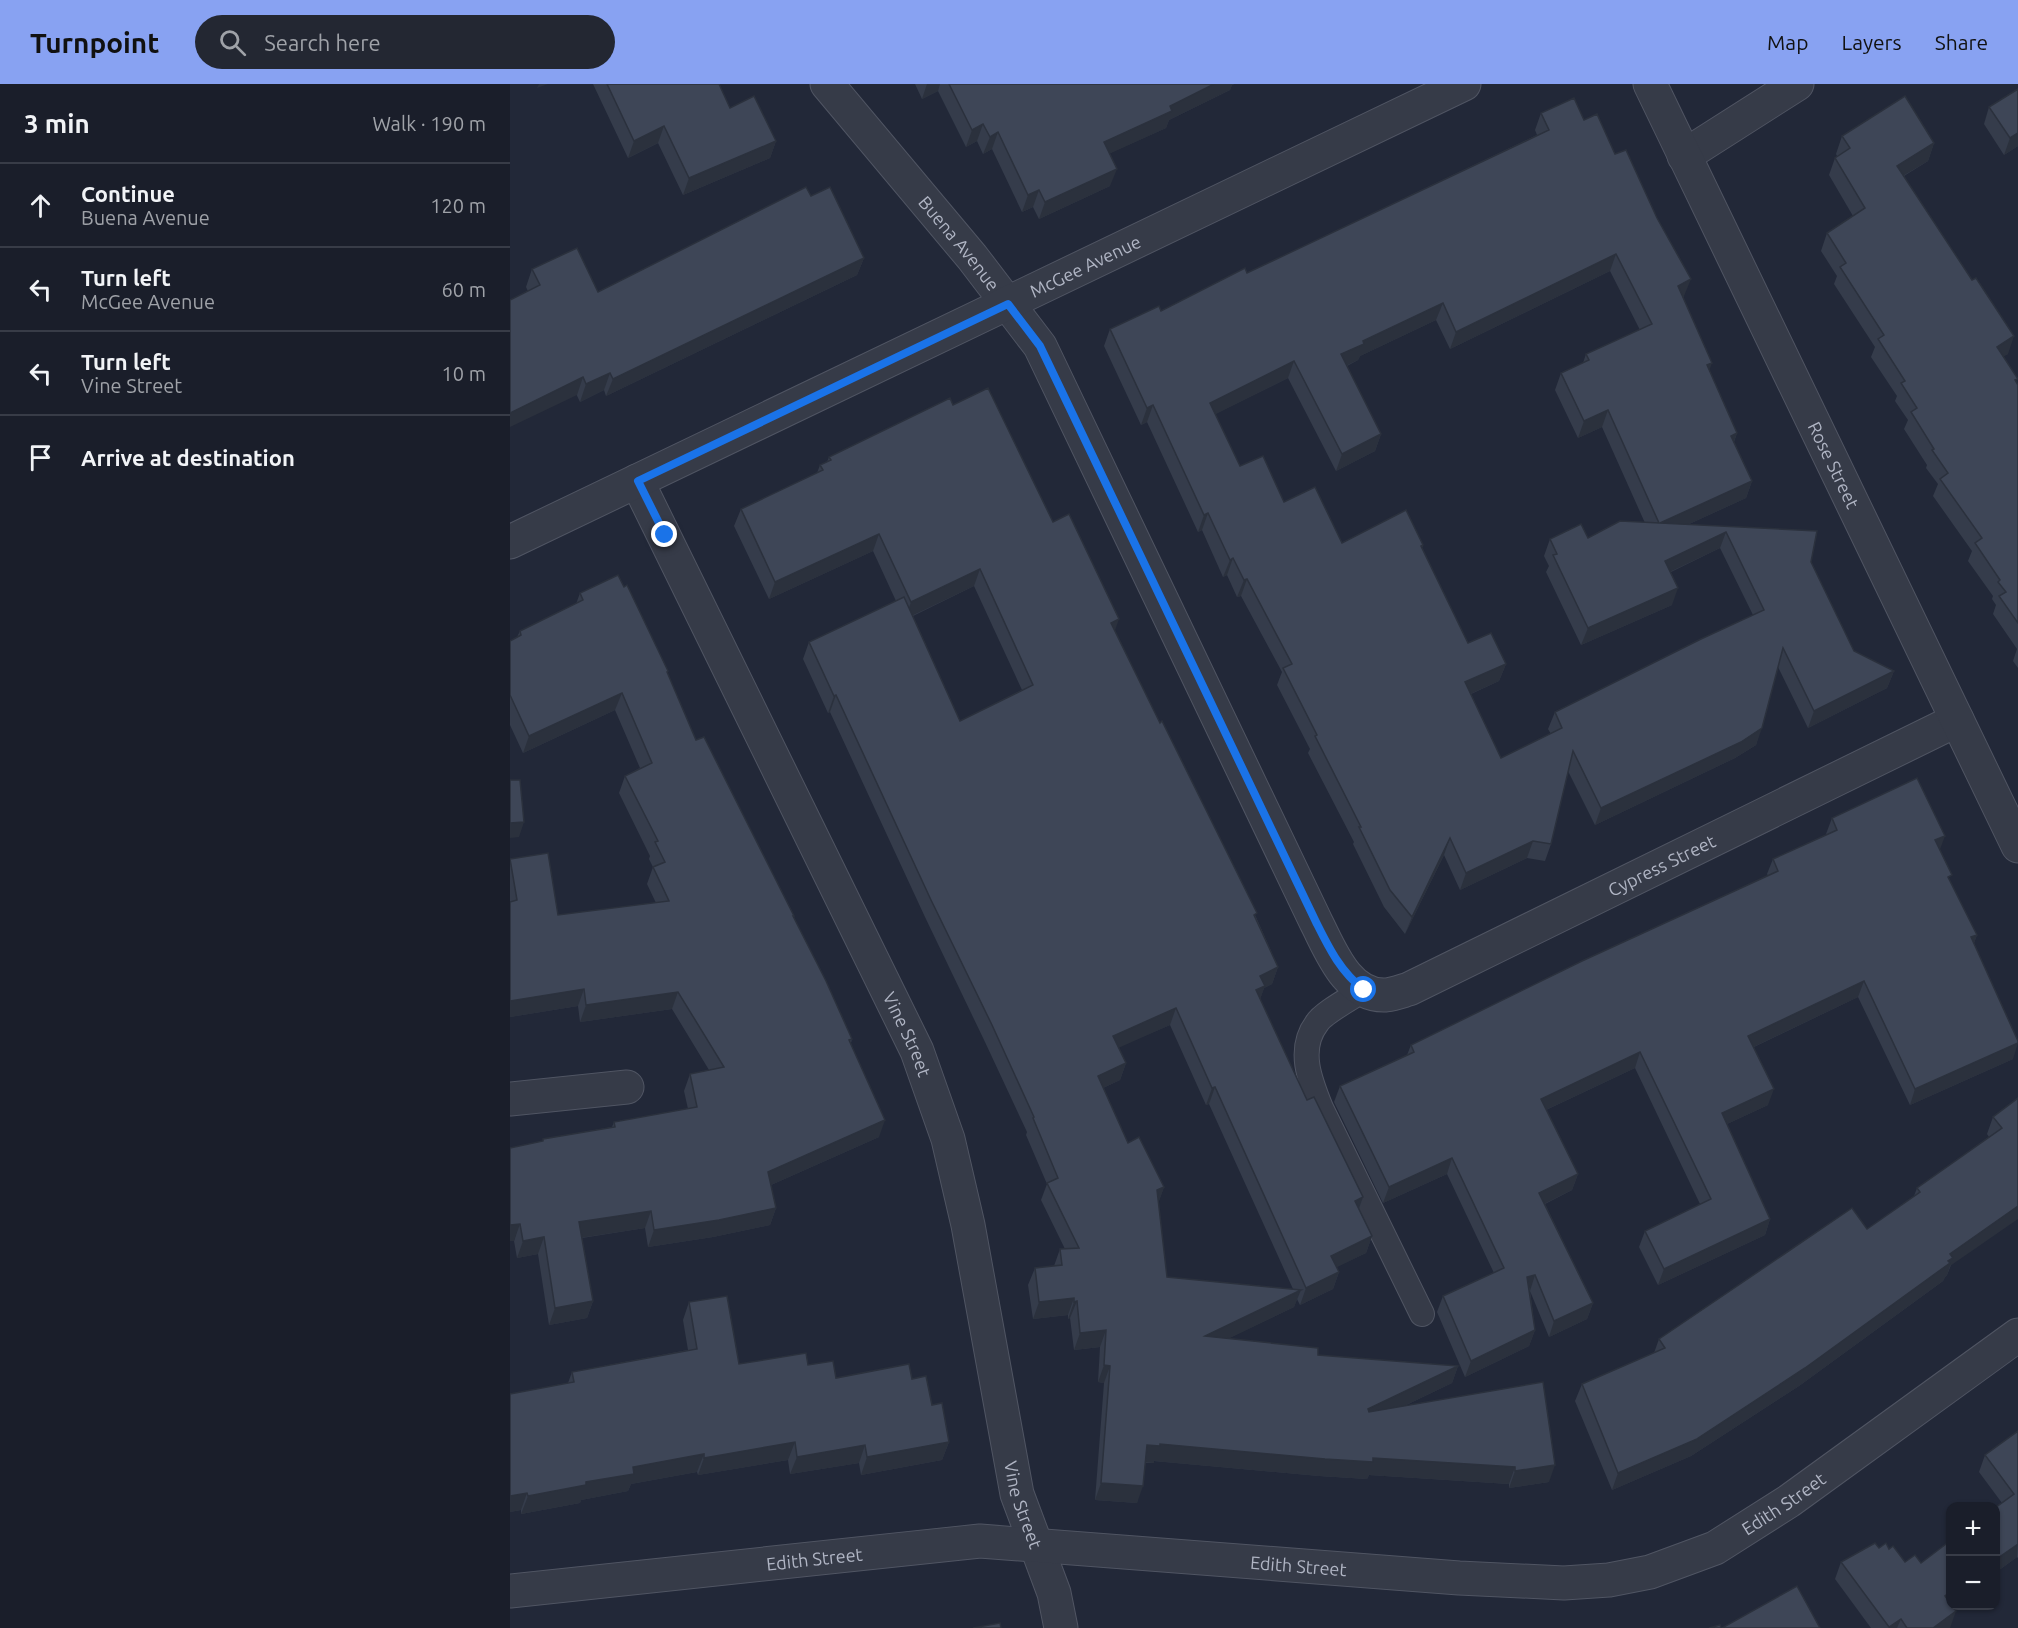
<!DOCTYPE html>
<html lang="en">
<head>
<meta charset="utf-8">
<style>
	body { margin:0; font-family:Ubuntu,sans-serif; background:#232732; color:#f1f3f6 }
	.controls { position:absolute; right:18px; bottom:18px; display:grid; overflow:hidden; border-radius:12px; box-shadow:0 2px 4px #0004 }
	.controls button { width:54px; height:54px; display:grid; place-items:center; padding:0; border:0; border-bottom:2px solid #383c47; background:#1a1e2a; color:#f1f3f6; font:30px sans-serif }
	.stop { position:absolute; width:18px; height:18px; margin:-14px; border:4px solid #1a73e8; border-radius:50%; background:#fff }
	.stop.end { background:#1a73e8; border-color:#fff; box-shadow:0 2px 6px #0008 }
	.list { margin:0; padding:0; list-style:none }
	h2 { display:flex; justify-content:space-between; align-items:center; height:78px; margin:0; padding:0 24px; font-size:26px }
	h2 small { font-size:20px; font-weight:400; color:#9fa2a8 }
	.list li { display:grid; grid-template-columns:39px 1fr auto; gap:18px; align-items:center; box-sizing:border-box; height:84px; padding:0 24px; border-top:2px solid #383c47 }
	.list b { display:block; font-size:22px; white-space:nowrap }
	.list p { margin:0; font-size:20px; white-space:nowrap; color:#9fa2a8 }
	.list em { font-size:20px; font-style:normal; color:#9fa2a8 }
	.icon { flex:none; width:33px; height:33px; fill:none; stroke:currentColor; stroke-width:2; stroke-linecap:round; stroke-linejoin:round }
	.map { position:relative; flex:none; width:1508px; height:1544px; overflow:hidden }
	header { display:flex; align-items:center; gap:36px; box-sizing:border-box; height:84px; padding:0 30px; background:#88a2f2; color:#111 }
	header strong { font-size:28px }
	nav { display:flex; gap:33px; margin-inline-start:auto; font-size:21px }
	.search { width:420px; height:54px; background:#232732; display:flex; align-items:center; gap:15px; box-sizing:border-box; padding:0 21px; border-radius:33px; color:#9fa2a8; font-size:22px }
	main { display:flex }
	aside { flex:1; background:#1a1e2a }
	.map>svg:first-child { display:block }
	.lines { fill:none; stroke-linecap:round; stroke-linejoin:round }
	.service-casing { stroke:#505563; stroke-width:26 }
	.minor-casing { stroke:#505563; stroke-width:35 }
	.tertiary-casing { stroke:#505563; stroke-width:35 }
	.service { stroke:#363b48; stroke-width:24 }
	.minor { stroke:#363b48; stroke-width:33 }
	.tertiary { stroke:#363b48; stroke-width:33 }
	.wall { fill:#353c4b; fill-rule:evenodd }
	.shaded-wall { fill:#2b313d }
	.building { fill:#3e4657; stroke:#2b313d; stroke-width:1.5; fill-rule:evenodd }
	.route { stroke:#1a73e8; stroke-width:8 }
	.labels { text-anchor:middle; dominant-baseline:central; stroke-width:4.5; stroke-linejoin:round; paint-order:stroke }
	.street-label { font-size:18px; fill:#b0b5c4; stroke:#1b202d }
</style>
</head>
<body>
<header>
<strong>Turnpoint</strong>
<div class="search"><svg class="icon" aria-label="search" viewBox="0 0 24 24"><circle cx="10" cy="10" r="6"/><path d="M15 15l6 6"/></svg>Search here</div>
<nav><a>Map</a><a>Layers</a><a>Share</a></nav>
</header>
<main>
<aside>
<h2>3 min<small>Walk · 190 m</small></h2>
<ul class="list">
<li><svg class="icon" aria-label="ahead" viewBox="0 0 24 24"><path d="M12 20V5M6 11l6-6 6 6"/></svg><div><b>Continue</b><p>Buena Avenue</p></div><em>120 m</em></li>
<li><svg class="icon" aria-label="left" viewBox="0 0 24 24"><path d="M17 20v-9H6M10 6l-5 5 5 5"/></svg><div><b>Turn left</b><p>McGee Avenue</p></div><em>60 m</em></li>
<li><svg class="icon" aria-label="left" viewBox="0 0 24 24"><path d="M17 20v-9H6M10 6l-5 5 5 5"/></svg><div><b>Turn left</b><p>Vine Street</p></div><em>10 m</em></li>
<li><svg class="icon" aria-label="arrive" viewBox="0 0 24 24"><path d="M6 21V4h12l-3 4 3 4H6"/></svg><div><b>Arrive at destination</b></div></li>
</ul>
</aside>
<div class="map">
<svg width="1508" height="1544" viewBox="0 0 1508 1544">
	<rect width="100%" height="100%" fill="#222838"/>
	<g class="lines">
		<!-- service casing -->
		<g class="service-casing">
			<path id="service" d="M853 906C843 913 813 929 807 939 787 965 800 997 811 1024L912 1230"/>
		</g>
		<!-- minor casing -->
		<g class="minor-casing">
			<g id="minor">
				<path id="s1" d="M317 0 462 173 530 262 806 838C820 865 837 913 876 911 884 910 892 907 899 905L1447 636"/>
				<polyline points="1174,72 1287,0"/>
				<path id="s2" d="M127 397 407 967 438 1055 458 1141 507 1410 544 1509 551 1544"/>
				<path id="s3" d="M0 458 954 0"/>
				<polyline points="0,1015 117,1003"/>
				<path id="s4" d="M0 1507 470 1457 949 1494 1054 1499 1099 1496 1140 1488 1205 1464 1279 1417 1508 1251"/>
			</g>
		</g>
		<!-- tertiary casing -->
		<g class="tertiary-casing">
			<g id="tertiary">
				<path id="s5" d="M1140 0 1508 762"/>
			</g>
		</g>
		<!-- service -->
		<use href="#service" class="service"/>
		<!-- minor -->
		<use href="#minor" class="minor"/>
		<!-- tertiary -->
		<use href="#tertiary" class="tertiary"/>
	</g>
	<!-- wall -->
	<g class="wall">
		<polygon points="83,0 209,0 220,24 266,57 260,74 173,111 148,59 118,74"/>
		<polygon points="405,0 724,0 722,1 720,6 659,36 656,44 600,69 600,102 529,135 523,123 512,128 482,65 473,70 467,57 456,63 428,7 412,15"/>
		<polygon points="1479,23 1508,62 1494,71 1474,40"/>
		<path d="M1031 29 1074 36 1105 70 1174 212 1173 213 1199 287 1227 349 1224 358 1242 397 1236 414 1177 441 1307 447 1301 478 1344 567 1384 587 1377 604 1298 644 1268 583 1246 661 1225 674 1085 741 1058 687 1041 760 1035 777 1017 774 950 806 934 771 895 850 874 823 843 760 844 758 798 669 800 665 767 601 772 588 731 512 727 513 717 491 713 493 692 446 688 448 637 338 631 341 594 262 600 245 651 227 737 189 1027 51 1025 46ZM1100 187 1130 246 1076 270 1073 279 1051 289 1045 306 1068 354 1092 343 1135 439 1078 454 1040 455 1034 472 1039 482 1036 488 1071 561 1162 521 1161 488 1210 464 1243 531 1045 628 1038 645 1041 650 991 674 961 610 989 597 996 580 958 559 912 464 913 461 832 459 774 418 730 382 705 330 778 294 826 387 865 367 871 350 837 282 848 276 850 272 926 236 940 265Z"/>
		<polygon points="1332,52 1424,59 1418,77 1394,92 1498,270 1493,272 1508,301 1508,584 1503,577 1507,565 1483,530 1486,521 1482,515 1483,512 1458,477 1462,467 1423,412 1428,400 1416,384 1417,381 1394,345 1398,336 1385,317 1387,312 1361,273 1365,263 1324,200 1327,192 1311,167 1317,149 1343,132 1319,91 1325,74 1327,72 1326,70"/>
		<polygon points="301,112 354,174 347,191 96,312 94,306 70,318 16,203 22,185 88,208"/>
		<path d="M443 321 543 438 604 547 746 833 768 883 762 900 754 904 750 915 797 1016 853 1113 849 1125 862 1152 856 1169 826 1183 829 1188 823 1205 790 1221 787 1215 784 1223 719 1254 808 1271 948 1282 942 1299 892 1323 1039 1398 999 1404V1400L859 1391 857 1395 809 1392 644 1377V1379H635L627 1419 585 1416 594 1299 588 1298 590 1263 564 1266 560 1234 558 1235V1231L523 1235 518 1201 525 1184 544 1182 550 1165H555L531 1116 537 1100 516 1051 517 1048 475 958 415 833 320 628 318 629 293 575 299 558 386 517 363 467 259 515 224 442 231 425 307 389 310 381 317 378 319 373ZM464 502 512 606 450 637 403 532ZM660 941 696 1021 699 1020 783 1205 657 1193 648 1119 654 1103 618 1059 593 1004 610 996 616 979 608 963Z"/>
		<polygon points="70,509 157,589 186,656 283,834 342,955 341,959 369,1053 261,1101 266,1124 260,1141 203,1153 138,1163 135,1144 72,1154 83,1217 77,1234 39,1241 28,1170 7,1174 4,1157 33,1055 102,1043 104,1038 178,1025 174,1007 180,990 199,986 162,925 70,938 68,922 0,933 0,776 48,831 146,819 137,800 143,783 139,775 140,772 109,709 115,692 130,684 105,626 13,669 0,641 0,557 7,553 10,547 66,520"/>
		<polygon points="1322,734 1430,766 1440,797 1467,851 1464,859 1503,975 1400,1021 1348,913 1244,963 1258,1021 1217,1040 1260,1135 1255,1151 1148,1201 1129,1163 1135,1147 1190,1120 1125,984 1036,1026 1068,1090 1062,1106 1035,1120 1083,1219 1077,1235 1039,1253 1020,1207 1025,1246 1019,1262 955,1293 927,1228 933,1212 984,1189 937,1090 873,1119 824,1018 830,1002 897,971 901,961 1258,792 1257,790 1263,775 1317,751 1316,750"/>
		<polygon points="1508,1014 1437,1191 1435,1193 1433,1197 1289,1302 1181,1372 1102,1406 1065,1317 1072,1300 1144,1269 1149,1255 1357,1145 1404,1112 1407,1104 1479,1053 1477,1050 1483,1033"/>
		<polygon points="179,1218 229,1280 298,1281 326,1294 402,1295 422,1321 439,1358 432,1376 351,1391 349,1379 280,1390 278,1376 188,1391 187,1388 121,1400 118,1407 71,1416 70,1419 11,1430 11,1426 0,1428 0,1310 58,1299 62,1288 178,1266 173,1236"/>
		<polygon points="1508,1347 1508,1474 1507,1473 1485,1489 1485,1424 1492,1419 1469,1388 1475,1371"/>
		<polygon points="1369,1464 1379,1465 1395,1478 1440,1544 1361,1544 1325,1495 1331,1478"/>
	</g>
	<!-- shaded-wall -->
	<g class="shaded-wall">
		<polygon points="29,0 38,0 27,4"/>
		<polygon points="417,0 430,0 428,7 412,15"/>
		<polygon points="704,0 724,0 722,1 720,6 659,36 656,44 588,75 594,58 660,22"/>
		<polygon points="473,40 467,57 456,63 462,46"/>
		<polygon points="154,42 148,59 118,74 124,57"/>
		<polygon points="488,48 482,65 473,70 480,53"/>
		<polygon points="1508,49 1508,62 1494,71 1500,54"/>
		<polygon points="266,57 260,74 173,111 179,94"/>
		<polygon points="1424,59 1418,77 1381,99 1387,82"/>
		<polygon points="607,85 600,102 529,135 535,118"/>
		<polygon points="529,106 523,123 512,128 518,111"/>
		<polygon points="1106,170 1100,187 940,265 946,248"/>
		<polygon points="354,174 347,191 96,312 103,295"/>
		<polygon points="1181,195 1174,212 1161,219 1168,202"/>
		<polygon points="933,219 926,236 850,272 848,276 825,287 831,270 853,257"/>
		<polygon points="1504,252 1498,270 1481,280 1487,263"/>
		<polygon points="784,277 778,294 694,336 700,319"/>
		<polygon points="1202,279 1196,295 1197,281"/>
		<polygon points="100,289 94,306 70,318 76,300"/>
		<polygon points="73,293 67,311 0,343 0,329"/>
		<polygon points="643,321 637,338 631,341 637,324"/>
		<polygon points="1098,326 1092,343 1068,354 1074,337"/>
		<polygon points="1227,349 1221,366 1221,352"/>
		<polygon points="871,350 865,367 826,387 832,370"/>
		<polygon points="1242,397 1236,414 1144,456 1150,439"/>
		<polygon points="698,429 692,446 688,448 694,431"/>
		<polygon points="1216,448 1210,464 1149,493 1155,477"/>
		<polygon points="369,450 363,467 259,515 265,498"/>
		<polygon points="723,474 717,491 713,493 720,476"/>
		<polygon points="470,485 464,502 395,535 401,518"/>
		<polygon points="737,495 731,512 727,513 734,496"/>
		<polygon points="1168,504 1162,521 1071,561 1078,544"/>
		<polygon points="609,535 603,552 601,539"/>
		<polygon points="996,580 989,597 949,615 955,598"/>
		<polygon points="1384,587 1377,604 1298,644 1304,627"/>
		<polygon points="112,609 105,626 13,669 19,652"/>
		<polygon points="326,611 320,628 318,629 324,612"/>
		<polygon points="1252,644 1246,661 1225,674 1085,741 1091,724"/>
		<polygon points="14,738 9,753 0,754 0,739"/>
		<polygon points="1435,752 1429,768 1425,756"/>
		<polygon points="940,754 934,771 895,850 902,833"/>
		<polygon points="1023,757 1017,774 950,806 956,789"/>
		<polygon points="1467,851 1461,867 1461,853"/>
		<polygon points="768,883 762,900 754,904 749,919 740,923 750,892"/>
		<polygon points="1354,897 1348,913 1233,968 1238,952"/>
		<polygon points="74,905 68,922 0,933 0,917"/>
		<polygon points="168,908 162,925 70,938 76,921"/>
		<polygon points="666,924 660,941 597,969 603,952"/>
		<polygon points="1508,959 1503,975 1400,1021 1405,1005"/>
		<polygon points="1130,968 1125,984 1025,1031 1031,1015"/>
		<polygon points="616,979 610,996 582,1009 588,992"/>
		<polygon points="705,1003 699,1020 696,1021 702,1004"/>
		<polygon points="1264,1005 1258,1021 1206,1045 1212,1029"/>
		<polygon points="375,1036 369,1053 252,1105 258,1088"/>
		<polygon points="942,1074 937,1090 873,1119 879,1103"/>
		<polygon points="1068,1090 1062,1106 1024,1125 1029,1109"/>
		<polygon points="654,1103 648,1120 647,1106"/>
		<polygon points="853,1113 847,1130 845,1117"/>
		<polygon points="1508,1122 1508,1135 1440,1182 1437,1191 1435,1193 1433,1197 1289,1302 1181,1372 1102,1406 1108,1389 1440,1170"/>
		<polygon points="266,1124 260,1141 203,1153 138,1163 144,1146"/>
		<polygon points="141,1127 135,1144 63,1155 69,1138"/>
		<polygon points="1260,1135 1255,1151 1148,1201 1154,1185"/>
		<polygon points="10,1140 4,1157 0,1157 0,1141"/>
		<polygon points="862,1152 856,1169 815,1189 821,1172"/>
		<polygon points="34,1153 28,1170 7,1174 13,1157"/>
		<polygon points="829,1188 823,1205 790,1221 796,1204"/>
		<polygon points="1025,1191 1020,1207 1017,1193"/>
		<polygon points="791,1206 784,1223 689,1269 695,1252"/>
		<polygon points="564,1214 558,1231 523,1235 529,1218"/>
		<polygon points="83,1217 77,1234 39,1241 45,1224"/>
		<polygon points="567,1217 560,1234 558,1235 564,1218"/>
		<polygon points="1083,1219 1077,1235 1039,1253 1044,1237"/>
		<polygon points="596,1246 590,1263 564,1266 570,1249"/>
		<polygon points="1025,1246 1019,1262 955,1293 961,1277"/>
		<polygon points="594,1281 600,1282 594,1299 588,1298"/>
		<polygon points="948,1282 942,1299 852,1342 858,1325"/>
		<polygon points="285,1358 278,1376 188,1391 194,1374"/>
		<polygon points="439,1358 432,1376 351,1391 357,1373"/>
		<polygon points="650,1360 863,1374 1005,1383 999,1400 859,1391 857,1395 809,1392 644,1377 644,1379 631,1378 637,1361"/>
		<polygon points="355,1361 349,1379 280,1390 287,1373"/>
		<polygon points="194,1370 187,1388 121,1400 118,1407 71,1416 70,1419 11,1430 18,1412 76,1398 123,1383"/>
		<polygon points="1045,1381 1039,1398 999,1404 1005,1387"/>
		<polygon points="591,1399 633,1402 627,1419 585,1416"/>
		<polygon points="17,1409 11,1426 0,1428 0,1412"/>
		<polygon points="1508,1460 1507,1473 1485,1489 1485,1476"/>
		<polygon points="1440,1508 1440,1521 1435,1512"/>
		<polygon points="1446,1527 1440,1544 1423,1544"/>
		<polygon points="1391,1535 1387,1544 1379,1544 1379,1543"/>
	</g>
	<!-- building -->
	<g class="building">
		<polygon points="97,0 209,0 220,24 244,12 266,57 179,94 154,42 124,57"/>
		<polygon points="439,0 704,0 660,22 662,27 594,58 607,85 535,118 529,106 518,111 488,48 480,53 473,40 462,46"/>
		<polygon points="1508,5 1508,49 1500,54 1479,23"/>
		<polygon points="1395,12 1424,59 1387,82 1462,196 1466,194 1504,252 1487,263 1508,295 1505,296 1508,301 1508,539 1489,512 1496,508 1488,498 1490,496 1465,459 1472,454 1430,395 1438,389 1422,366 1424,365 1401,328 1407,324 1391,299 1395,297 1368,255 1374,251 1330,183 1336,179 1317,149 1355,124 1325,74 1340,64 1332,52"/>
		<path d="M1064 14 1074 36 1087 30 1105 70 1116 66 1147 134 1181 195 1168 202 1202 279 1197 281 1227 349 1221 352 1242 397 1150 439 1307 447 1301 478 1344 567 1384 587 1304 627 1273 564 1252 644 1231 658 1091 724 1063 667 1041 760 1023 757 956 789 940 754 902 833 880 806 849 743H851L805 652 807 651 773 584 782 580 737 495 734 496 723 474 720 476 698 429 694 431 643 321 637 324 600 245 649 222 651 227 735 184 737 189 1039 46 1031 29ZM1106 170 1142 240 1076 270 1079 276 1051 289 1074 337 1098 326 1149 439 1110 437 1078 454 1071 440 1040 455 1047 470 1043 471 1078 544 1168 504 1155 477 1216 448 1254 526 1191 555 1045 628 1052 644 991 674 955 598 996 580 981 549 958 559 911 462 913 461 896 426 832 459 805 403 774 418 753 372 730 382 700 319 784 277 832 370 871 350 831 270 854 260 853 257 933 219 946 248Z"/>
		<polygon points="296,103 301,112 320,103 354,174 103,295 100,289 76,300 73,293 0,329 0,216 30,201 22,185 67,164 88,208"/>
		<polygon points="478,304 543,438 559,430 609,535 601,539 650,639 652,637 747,829 744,831 768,883 750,892 755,902 746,906 797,1016 804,1013 853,1113 845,1117 862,1152 821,1172 829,1188 796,1204 705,1003 702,1004 666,924 603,952 616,979 588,992 618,1059 629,1053 654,1103 647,1106 657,1193 791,1206 695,1252 808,1264 808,1271 948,1282 858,1325 859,1328 1033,1298 1045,1381 1005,1387 1005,1383 863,1374 863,1378 815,1375 650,1360 650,1362 637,1361 633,1402 591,1399 600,1282 594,1281 596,1246 570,1249 567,1217 564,1218 564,1214 529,1218 525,1184 552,1181 550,1165 569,1164 537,1099 548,1094 523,1034 524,1033 482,941 421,816 326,611 324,612 299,558 394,513 450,637 523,601 470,485 401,518 369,450 265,498 231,425 313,386 310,381 321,376 319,373 440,314 443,321"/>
		<polygon points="108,491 114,503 117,501 158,587 157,588 186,656 194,653 284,832 283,832 316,897 342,955 339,956 375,1036 258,1088 266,1124 209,1136 144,1146 141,1127 69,1138 83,1217 45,1224 34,1153 13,1157 10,1140 0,1141 0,1064 33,1057 33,1055 105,1043 104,1038 187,1023 180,990 214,983 168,908 76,921 74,905 0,917 0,818 7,816 0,775 38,769 48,831 159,817 143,783 155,778 145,758 148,757 115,692 142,679 112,609 19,652 0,611 0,557 11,551 10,547 73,516 70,509"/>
		<polygon points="1407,694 1435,752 1425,756 1442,791 1438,793 1467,851 1461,853 1508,957 1508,959 1405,1005 1354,897 1238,952 1264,1005 1212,1029 1260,1135 1154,1185 1135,1147 1201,1115 1130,968 1031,1015 1068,1090 1029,1109 1083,1219 1044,1237 1025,1191 1017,1193 1025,1246 961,1277 933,1212 994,1184 942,1074 879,1103 830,1002 904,968 901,961 1072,877 1268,787 1263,775 1327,746 1322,734"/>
		<polygon points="0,696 10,696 14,738 0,739"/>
		<polygon points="1508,1014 1508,1122 1440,1170 1443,1174 1438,1177 1440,1179 1295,1284 1187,1355 1108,1389 1072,1300 1155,1264 1149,1255 1342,1124 1357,1145 1410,1108 1407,1104 1492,1044 1483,1033"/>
		<polygon points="217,1212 229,1280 296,1269 298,1281 323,1277 326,1294 399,1280 402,1295 416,1292 422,1321 432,1319 439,1358 357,1373 355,1361 287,1373 285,1358 194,1374 194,1370 123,1383 124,1390 76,1398 76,1401 18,1412 17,1409 0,1412 0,1310 64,1298 62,1288 187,1265 179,1218"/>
		<polygon points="1508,1347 1508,1460 1485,1476 1485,1424 1504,1410 1475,1371"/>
		<polygon points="1440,1457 1440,1508 1435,1512 1440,1519 1440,1521 1442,1521 1446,1527 1423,1544 1397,1544 1391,1535 1379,1543 1331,1478 1365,1459 1369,1464 1376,1459 1379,1465 1383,1462 1395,1478 1405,1471 1411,1479"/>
		<polygon points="1287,1502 1310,1544 1212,1544"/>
		<polygon points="490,1539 491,1544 463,1544"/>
		<polygon points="1210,1541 1211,1544 1199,1544"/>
	</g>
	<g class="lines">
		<!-- route -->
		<path class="route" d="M155 451 128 397 498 220 530 262 806 838C819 864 830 887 854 906"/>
	</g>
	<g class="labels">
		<!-- street labels -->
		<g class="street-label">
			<text stroke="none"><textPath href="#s1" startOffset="207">Buena Avenue</textPath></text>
			<text stroke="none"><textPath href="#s3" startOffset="638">McGee Avenue</textPath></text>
			<text stroke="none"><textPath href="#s5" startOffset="423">Rose Street</textPath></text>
			<text stroke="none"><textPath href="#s1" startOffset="1389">Cypress Street</textPath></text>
			<text stroke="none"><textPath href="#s2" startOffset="616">Vine Street</textPath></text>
			<text stroke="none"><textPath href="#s4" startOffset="1296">Edith Street</textPath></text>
			<text stroke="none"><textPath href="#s2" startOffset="1102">Vine Street</textPath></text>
			<text stroke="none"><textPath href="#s4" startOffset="306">Edith Street</textPath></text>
			<text stroke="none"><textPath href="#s4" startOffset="792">Edith Street</textPath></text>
		</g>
	</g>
</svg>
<div class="controls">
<button>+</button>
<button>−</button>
</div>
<div class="stop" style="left:854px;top:906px"></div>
<div class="stop end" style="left:155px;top:451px"></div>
</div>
</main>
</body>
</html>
